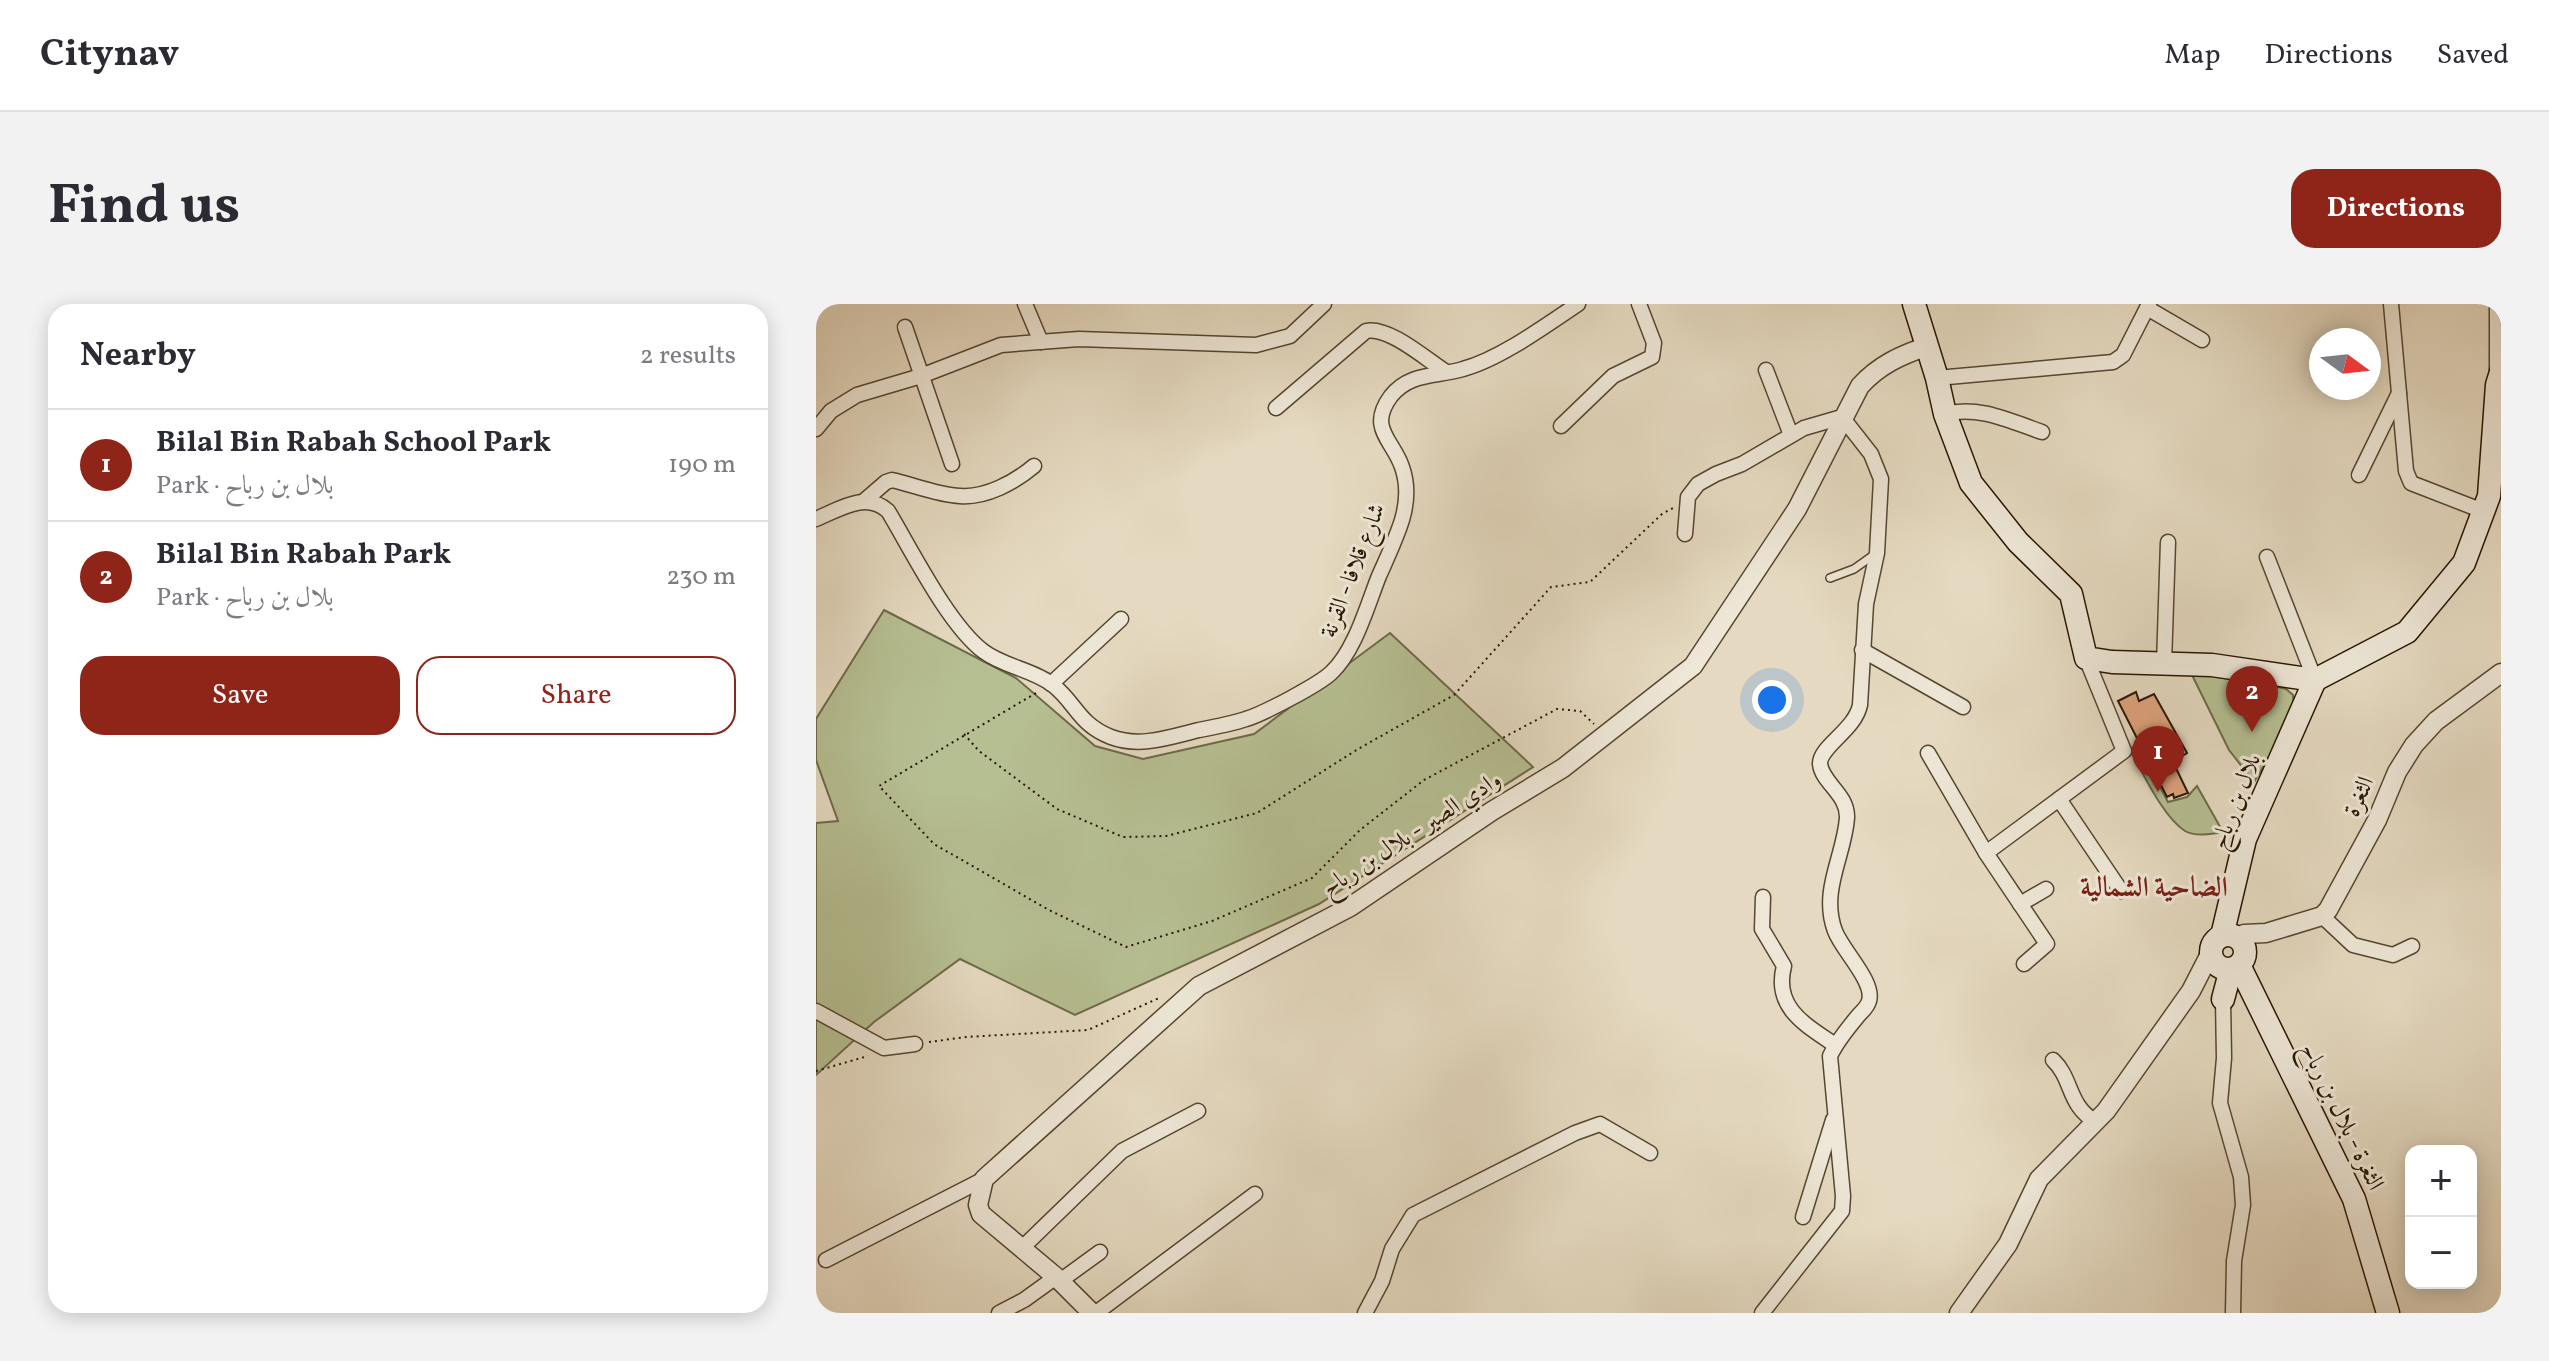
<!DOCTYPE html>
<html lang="en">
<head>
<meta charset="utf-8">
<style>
	body { margin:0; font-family:Vollkorn,Amiri,serif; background:#f2f2f3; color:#2b2b33 }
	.controls { position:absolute; right:24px; bottom:24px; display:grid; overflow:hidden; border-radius:16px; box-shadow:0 4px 20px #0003 }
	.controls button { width:72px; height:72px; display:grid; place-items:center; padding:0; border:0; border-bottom:2px solid #e1e1e2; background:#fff; color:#2b2b33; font:40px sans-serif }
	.compass { position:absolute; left:1493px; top:24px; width:72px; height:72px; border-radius:50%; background:#fff; box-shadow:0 4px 20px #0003; rotate:105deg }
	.you { position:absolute; left:956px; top:396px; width:28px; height:28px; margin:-20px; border:6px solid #fff; border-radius:50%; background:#1a73e8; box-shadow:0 0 0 12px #1a73e833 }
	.badge { display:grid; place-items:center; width:52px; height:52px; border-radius:50%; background:#8f2418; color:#fff; font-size:26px; font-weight:700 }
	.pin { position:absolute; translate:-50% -66px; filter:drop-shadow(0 2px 4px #0008) }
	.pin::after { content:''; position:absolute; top:42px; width:28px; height:24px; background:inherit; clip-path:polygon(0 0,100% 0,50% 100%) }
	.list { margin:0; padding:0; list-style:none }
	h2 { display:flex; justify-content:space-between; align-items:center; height:104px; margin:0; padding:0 32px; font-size:34px }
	h2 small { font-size:26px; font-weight:400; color:#7c7c81 }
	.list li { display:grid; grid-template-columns:52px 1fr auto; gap:24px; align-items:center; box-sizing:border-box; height:112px; padding:0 32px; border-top:2px solid #e1e1e2 }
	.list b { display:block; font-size:30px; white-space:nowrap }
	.list p { margin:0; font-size:26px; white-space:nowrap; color:#7c7c81 }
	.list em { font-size:26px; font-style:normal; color:#7c7c81 }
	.actions { display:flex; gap:16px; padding:24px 32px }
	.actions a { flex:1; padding:18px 0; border:2px solid #8f2418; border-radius:24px; text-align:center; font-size:28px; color:#8f2418 }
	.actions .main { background:#8f2418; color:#fff }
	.map { position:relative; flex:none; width:1685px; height:1009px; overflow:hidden; border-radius:24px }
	header { display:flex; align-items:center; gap:48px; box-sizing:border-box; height:112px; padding:0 40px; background:#fff; border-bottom:2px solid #e1e1e2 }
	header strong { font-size:38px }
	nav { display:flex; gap:44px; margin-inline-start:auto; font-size:28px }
	.intro { display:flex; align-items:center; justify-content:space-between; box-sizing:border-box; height:192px; padding:0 48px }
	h1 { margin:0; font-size:56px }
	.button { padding:20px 36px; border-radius:24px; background:#8f2418; color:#fff; font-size:28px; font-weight:700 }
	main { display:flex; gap:48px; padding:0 48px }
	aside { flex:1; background:#fff; border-radius:24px; box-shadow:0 4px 20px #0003 }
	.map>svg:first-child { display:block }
	.green { fill:#b6bf92; stroke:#6e6a49; stroke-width:2 }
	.building { fill:#dfa47d; stroke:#271500; stroke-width:2 }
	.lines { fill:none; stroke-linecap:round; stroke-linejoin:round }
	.service-casing { stroke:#564630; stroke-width:10 }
	.minor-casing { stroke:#564630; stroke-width:17 }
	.tertiary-casing { stroke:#564630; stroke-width:21 }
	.secondary-casing { stroke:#271500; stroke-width:25 }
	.path { stroke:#271500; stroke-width:2; stroke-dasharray:2 4; stroke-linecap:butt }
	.service { stroke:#eee7d7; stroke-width:7 }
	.minor { stroke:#eee7d7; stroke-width:14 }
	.tertiary { stroke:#eee7d7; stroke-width:18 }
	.secondary { stroke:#eee7d7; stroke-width:22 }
	.labels { text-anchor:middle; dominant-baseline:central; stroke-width:6; stroke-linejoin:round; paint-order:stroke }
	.street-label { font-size:24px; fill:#271500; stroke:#eee7d7 }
	.quarter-label { font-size:28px; font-weight:bold; fill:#7a1f14; stroke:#eee7d7 }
</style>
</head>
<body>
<header>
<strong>Citynav</strong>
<nav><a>Map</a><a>Directions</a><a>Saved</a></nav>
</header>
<div class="intro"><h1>Find us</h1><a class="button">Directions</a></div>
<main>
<aside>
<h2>Nearby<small>2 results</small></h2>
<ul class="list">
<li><span class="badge">1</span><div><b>Bilal Bin Rabah School Park</b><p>Park · بلال بن رباح</p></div><em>190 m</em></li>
<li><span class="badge">2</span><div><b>Bilal Bin Rabah Park</b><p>Park · بلال بن رباح</p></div><em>230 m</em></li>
</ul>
<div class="actions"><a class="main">Save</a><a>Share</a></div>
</aside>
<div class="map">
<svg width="1685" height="1009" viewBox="0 0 1685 1009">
	<rect width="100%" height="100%" fill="#e5dac1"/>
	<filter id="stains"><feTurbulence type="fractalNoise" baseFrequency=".0025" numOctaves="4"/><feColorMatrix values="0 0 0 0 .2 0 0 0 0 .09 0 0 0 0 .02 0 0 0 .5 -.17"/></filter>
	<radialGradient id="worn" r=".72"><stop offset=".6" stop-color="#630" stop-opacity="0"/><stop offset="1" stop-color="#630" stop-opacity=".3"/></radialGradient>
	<!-- green -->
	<g class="green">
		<polygon points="68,306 200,374 279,442 327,455 438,430 574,329 717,463 503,600 259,711 144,655 58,718 0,771 0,519 22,517 0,456 0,415"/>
		<polygon points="1375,369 1458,382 1470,385 1477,391 1478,411 1438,478 1413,446"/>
		<path d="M1321 439 1352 498 1371 493 1381 482 1407 528C1396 530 1379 533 1369 527 1347 513 1327 469 1314 446Z"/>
	</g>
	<!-- building -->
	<polygon class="building" points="1320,388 1323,397 1338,390 1371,449 1357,458 1372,489 1358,494 1357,490 1351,493 1302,397"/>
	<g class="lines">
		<!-- service casing -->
		<g class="service-casing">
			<polyline id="service" points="1014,274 1038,265 1059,250"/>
		</g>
		<!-- minor casing -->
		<g class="minor-casing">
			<g id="minor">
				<polyline points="209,0 225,38"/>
				<polyline points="1575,0 1590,167 1595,179 1667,207"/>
				<polyline points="1331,4 1386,36"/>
				<polyline points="89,23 136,160"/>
				<polyline points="950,66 975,131"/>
				<polyline points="1121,74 1297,58 1307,51 1333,0"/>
				<polyline points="1681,76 1681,0"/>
				<path d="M460 104 550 27C573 22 611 56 630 68"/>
				<path d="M1129 110C1162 101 1194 117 1226 128"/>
				<polyline points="745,122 797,72 836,53 838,39 823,0"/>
				<polyline points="0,125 15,107 41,91 105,72 185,41 263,35 440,41 474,32 508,0"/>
				<polyline points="1543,171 1583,89"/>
				<path d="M48 197 70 178 76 176C98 181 122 191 144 192 170 194 199 178 218 162"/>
				<path d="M0 215C24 205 50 187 72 207 96 247 132 320 167 347 188 363 216 365 237 381 260 399 262 420 295 433 324 444 354 433 383 426 399 423 415 420 430 415 447 410 502 381 515 369 539 347 551 302 563 272 571 254 580 235 586 216 591 199 592 180 586 163 577 136 551 124 575 92 594 68 621 73 647 65 684 55 729 22 762 0"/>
				<path d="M869 230 872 193 882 180 900 170 926 160 988 124 1026 113 1055 150 1065 175 1061 249 1050 300 1044 401C1039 426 1003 443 1004 460 1006 479 1032 490 1031 514 1028 553 1004 587 1019 627 1026 646 1059 678 1053 697 1051 704 1046 707 1042 712 1032 724 1021 737 1014 752L1027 892 1026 907 946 1009"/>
				<polyline points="1451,253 1499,376"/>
				<polyline points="1046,346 1147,403"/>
				<polyline points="1348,360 1352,238"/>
				<polyline points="235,380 305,315"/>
				<polyline points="1112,449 1170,549"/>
				<polyline points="1243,495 1305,587"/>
				<path d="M947 593 946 625 968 662C957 704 990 721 1019 741"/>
				<polyline points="1204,600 1230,585"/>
				<polyline points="1506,612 1537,641 1577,651 1596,642"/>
				<polyline points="1208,660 1231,640 1170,549 1308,447 1270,354"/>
				<polyline points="1407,695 1408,754 1404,799 1425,873 1427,901 1418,957 1417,1009"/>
				<polyline points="0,707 68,744 99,740"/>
				<path d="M1237 756C1257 775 1251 801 1280 818"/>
				<polyline points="987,913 1017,816"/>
				<polyline points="205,945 306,847 382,807"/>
				<polyline points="10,956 168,875"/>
				<polyline points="244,977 284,948"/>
				<polyline points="183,1009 208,996 240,973"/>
				<polyline points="280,1009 439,890"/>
				<polyline points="549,1009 566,977 576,945 597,911 759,829 784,820 834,849"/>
			</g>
		</g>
		<!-- tertiary casing -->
		<g class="tertiary-casing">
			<g id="tertiary">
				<polyline points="1423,634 1428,630 1450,629 1506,612 1512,606 1561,516 1581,468 1598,441 1620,417 1685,369"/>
				<path d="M276 1009 240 973 165 910 162 901 168 875 383 682 534 603 676 507 747 464 877 362 981 205 1044 82C1063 61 1085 51 1112 42"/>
				<polyline points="1143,1009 1192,940 1223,875 1290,807 1375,687 1395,648"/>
			</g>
		</g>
		<!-- secondary casing -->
		<g class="secondary-casing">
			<g id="secondary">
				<polyline points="1098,0 1121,74 1129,110 1155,179 1202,238 1255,290 1270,354 1296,358 1396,361 1499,376"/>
				<polyline points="1499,376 1591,328 1648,259 1673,192 1681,81 1685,68"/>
				<circle cx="1412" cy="648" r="17"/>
				<polyline points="1406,632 1429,535 1499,376"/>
				<polyline points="1423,661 1538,895 1572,1009"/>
				<polyline points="1407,695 1415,665"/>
			</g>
		</g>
		<!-- path -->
		<g class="path">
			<polyline points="220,389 63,482 118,540 233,606 310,643 396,617 496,574 544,526 608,476 741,405 764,407 778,420"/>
			<polyline points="148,430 163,447 241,505 307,533 350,532 441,509 542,445 638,391 735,283 774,278 846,210 857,204"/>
			<polyline points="113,738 150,733 272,726 343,694"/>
			<polyline points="0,767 52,752"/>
		</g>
		<!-- service -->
		<use href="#service" class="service"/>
		<!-- minor -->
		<use href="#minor" class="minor"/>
		<!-- tertiary -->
		<use href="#tertiary" class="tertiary"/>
		<!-- secondary -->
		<use href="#secondary" class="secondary"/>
	</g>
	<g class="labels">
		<!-- street labels -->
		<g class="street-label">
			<text transform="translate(538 267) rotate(-69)">شارع قلافا - القرنة</text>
			<text transform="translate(1544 493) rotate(-66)">الثغرة</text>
			<text transform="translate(1421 498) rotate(-69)">بلال بن رباح</text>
			<text transform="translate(596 531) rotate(-33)">وادي الصير - بلال بن رباح</text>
			<text transform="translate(1525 813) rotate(64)">الثغرة - بلال بن رباح</text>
		</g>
		<!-- quarter labels -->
		<g class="quarter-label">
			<text x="1338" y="584">الضاحية الشمالية</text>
		</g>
	</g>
	<rect width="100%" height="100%" filter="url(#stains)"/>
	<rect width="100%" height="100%" fill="url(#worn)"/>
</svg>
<div class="controls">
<button>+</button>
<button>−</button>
</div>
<svg class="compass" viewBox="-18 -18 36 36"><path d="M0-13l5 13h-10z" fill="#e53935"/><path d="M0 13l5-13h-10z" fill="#7c7c81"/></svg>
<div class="you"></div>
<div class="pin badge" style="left:1342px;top:488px">1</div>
<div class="pin badge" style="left:1436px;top:428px">2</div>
</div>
</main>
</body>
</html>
